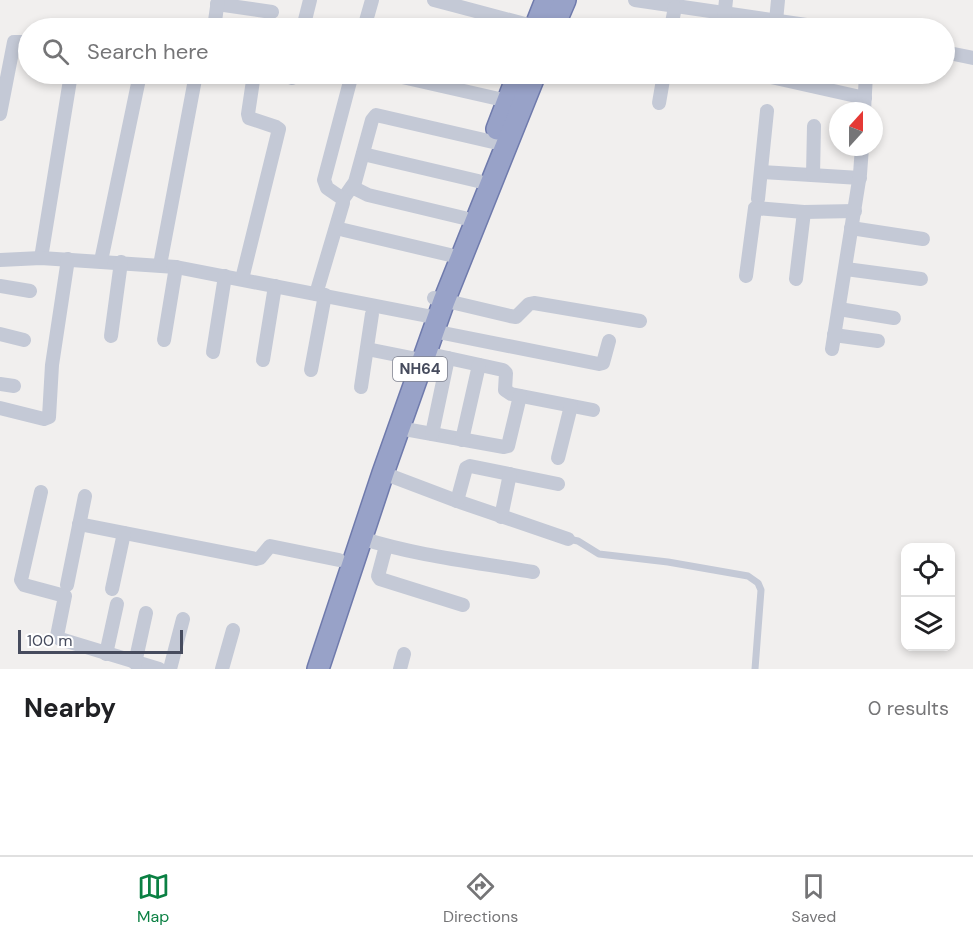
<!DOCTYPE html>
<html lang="en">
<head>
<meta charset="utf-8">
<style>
	body { margin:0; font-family:"DM Sans",sans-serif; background:#f6f6f6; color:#202124 }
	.controls { position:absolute; right:18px; bottom:18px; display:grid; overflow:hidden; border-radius:12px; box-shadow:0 3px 9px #0003 }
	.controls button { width:54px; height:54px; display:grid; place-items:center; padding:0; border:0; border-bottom:2px solid #e0e0e0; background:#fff; color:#202124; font:30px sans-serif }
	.compass { position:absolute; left:829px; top:102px; width:54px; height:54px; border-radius:50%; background:#fff; box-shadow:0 3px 9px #0003; rotate:21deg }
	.scale { position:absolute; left:18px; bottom:15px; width:165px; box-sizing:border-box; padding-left:6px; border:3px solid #464b5d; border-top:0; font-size:16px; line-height:21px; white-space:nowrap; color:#464b5d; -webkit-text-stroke:4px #fff; paint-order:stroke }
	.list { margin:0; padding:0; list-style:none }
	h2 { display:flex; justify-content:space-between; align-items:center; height:78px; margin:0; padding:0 24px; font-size:26px }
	h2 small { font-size:20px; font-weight:400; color:#757577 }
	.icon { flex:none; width:33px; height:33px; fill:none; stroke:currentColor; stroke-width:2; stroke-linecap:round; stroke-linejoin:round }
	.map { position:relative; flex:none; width:973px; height:669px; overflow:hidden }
	.search { position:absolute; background:#fff; box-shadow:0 3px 9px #0003; left:18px; right:18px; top:18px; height:66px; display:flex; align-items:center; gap:15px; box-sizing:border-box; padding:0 21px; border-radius:33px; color:#757577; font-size:22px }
	.sheet { height:186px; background:#fff }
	nav { display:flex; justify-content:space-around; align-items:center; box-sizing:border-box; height:84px; border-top:2px solid #e0e0e0; background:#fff; font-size:16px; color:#757577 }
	nav a { display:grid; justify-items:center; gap:3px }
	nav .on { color:#0b8043 }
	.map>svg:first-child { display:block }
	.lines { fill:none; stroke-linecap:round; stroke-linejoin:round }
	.trunk-casing { stroke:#6f7aac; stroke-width:24 }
	.service { stroke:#c4c9d6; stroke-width:7 }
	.minor { stroke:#c4c9d6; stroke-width:14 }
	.trunk { stroke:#98a2c8; stroke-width:21 }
	.labels { text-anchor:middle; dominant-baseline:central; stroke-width:4.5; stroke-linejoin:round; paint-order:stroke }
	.shield { fill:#fff; stroke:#7e818e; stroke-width:1.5 }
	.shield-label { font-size:15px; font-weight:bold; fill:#464b5d }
</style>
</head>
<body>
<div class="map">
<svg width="973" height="669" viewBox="0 0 973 669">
	<rect width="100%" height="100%" fill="#f1efee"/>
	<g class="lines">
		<!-- trunk casing -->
		<g class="trunk-casing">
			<g id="trunk">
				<polyline points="535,28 546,0"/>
				<polyline points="553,28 565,0"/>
				<polyline points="497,129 518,74"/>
				<polyline points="318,669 383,473 444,301 535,74"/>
			</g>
		</g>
		<!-- service -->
		<polyline class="service" points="568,539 578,541 599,554 668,562 748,576 758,583 761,590 755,669"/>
		<!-- minor -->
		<g class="minor">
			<polyline points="434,0 536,27"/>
			<polyline points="635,0 827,28"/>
			<polyline points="217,4 272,12"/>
			<polyline points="776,21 778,0"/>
			<polyline points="214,28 218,0"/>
			<polyline points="303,28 310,0"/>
			<polyline points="364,28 372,0"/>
			<polyline points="671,28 675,7"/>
			<polyline points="723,28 726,0"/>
			<polyline points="944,52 973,58"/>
			<polyline points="389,74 508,101"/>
			<polyline points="766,74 771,77 865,98"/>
			<polyline points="292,78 293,74"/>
			<polyline points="659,103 664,74"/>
			<polyline points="864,111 866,74"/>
			<polyline points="0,114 14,42 28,42"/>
			<polyline points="363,154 478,181"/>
			<polyline points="761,172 860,178"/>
			<polyline points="813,175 814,126"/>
			<polyline points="352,187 368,195 464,218"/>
			<polyline points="343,199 355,182 372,120 376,115 493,142"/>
			<polyline points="758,199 767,111"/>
			<polyline points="851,228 923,239"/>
			<polyline points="344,230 450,255"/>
			<polyline points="41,258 71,74"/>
			<polyline points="0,260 41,258 176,267 438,318"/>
			<polyline points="101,261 140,74"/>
			<polyline points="160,265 196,74"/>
			<polyline points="846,269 921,279"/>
			<polyline points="746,276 755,208 804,212 855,211"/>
			<polyline points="242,279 278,133 279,129 276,127 249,118 248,114 254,74"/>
			<polyline points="796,279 804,212"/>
			<polyline points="0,286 30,291"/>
			<polyline points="316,294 343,203 343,199 327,188 324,180 352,74"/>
			<polyline points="434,298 510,316 516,317 529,304 534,303 640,321"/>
			<polyline points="839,309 894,318"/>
			<polyline points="433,331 599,364 603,363 609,341"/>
			<polyline points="0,334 24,340"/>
			<polyline points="834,335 878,341"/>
			<polyline points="111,336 121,262"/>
			<polyline points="164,340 176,267"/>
			<polyline points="367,349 412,358"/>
			<polyline points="832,349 860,174 862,147"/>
			<polyline points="213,352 225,276"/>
			<polyline points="425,353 503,370 506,373 505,390 511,394 593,410"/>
			<polyline points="263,360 275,286"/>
			<polyline points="311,370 325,295"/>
			<polyline points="0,384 14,386"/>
			<polyline points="361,387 372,314"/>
			<polyline points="0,408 44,419 49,417 52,365 68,259"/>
			<polyline points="399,428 504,447 508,446 520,396"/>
			<polyline points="432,434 448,358"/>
			<polyline points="462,440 479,365"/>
			<polyline points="558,458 571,406"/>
			<polyline points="383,473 457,501 568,539"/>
			<polyline points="41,492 21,580 24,585 65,596 57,636 60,639 159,669"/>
			<polyline points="457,501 466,468 470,466 558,484"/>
			<polyline points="501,517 510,474"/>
			<polyline points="79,524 256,559 260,558 270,546 339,560"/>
			<path d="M361 538C417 556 475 562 533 572"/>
			<polyline points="386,546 378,576 380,579 463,605"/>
			<polyline points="67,585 85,496"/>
			<polyline points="112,589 124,533"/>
			<polyline points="106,654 117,604"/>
			<polyline points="135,663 146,613"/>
			<polyline points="170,669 183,619"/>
			<polyline points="222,669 233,630"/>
			<polyline points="400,669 404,654"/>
		</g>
		<!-- trunk -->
		<use href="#trunk" class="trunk"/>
	</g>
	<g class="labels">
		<!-- shield labels -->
		<rect class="shield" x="393" y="357" width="54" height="24" rx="4.5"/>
		<g class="shield-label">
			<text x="420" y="369">NH64</text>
		</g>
	</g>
</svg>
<div class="controls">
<button><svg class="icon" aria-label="locate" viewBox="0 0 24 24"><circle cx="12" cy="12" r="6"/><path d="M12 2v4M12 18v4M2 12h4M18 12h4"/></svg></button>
<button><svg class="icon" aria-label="layers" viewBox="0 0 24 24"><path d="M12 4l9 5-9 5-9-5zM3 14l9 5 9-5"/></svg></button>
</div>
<svg class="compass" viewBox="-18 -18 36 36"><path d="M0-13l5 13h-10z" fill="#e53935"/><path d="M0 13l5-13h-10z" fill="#757577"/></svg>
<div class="scale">100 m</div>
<div class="search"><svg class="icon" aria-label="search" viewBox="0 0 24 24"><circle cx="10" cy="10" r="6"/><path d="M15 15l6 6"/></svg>Search here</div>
</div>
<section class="sheet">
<h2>Nearby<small>0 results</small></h2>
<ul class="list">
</ul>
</section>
<nav>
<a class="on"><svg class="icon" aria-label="map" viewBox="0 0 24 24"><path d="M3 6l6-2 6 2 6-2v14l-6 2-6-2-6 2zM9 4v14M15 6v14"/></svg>Map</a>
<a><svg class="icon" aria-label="directions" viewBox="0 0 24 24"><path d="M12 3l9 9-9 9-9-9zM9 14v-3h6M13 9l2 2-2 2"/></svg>Directions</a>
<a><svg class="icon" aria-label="saved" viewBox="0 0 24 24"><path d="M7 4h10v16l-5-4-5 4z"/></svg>Saved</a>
</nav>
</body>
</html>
